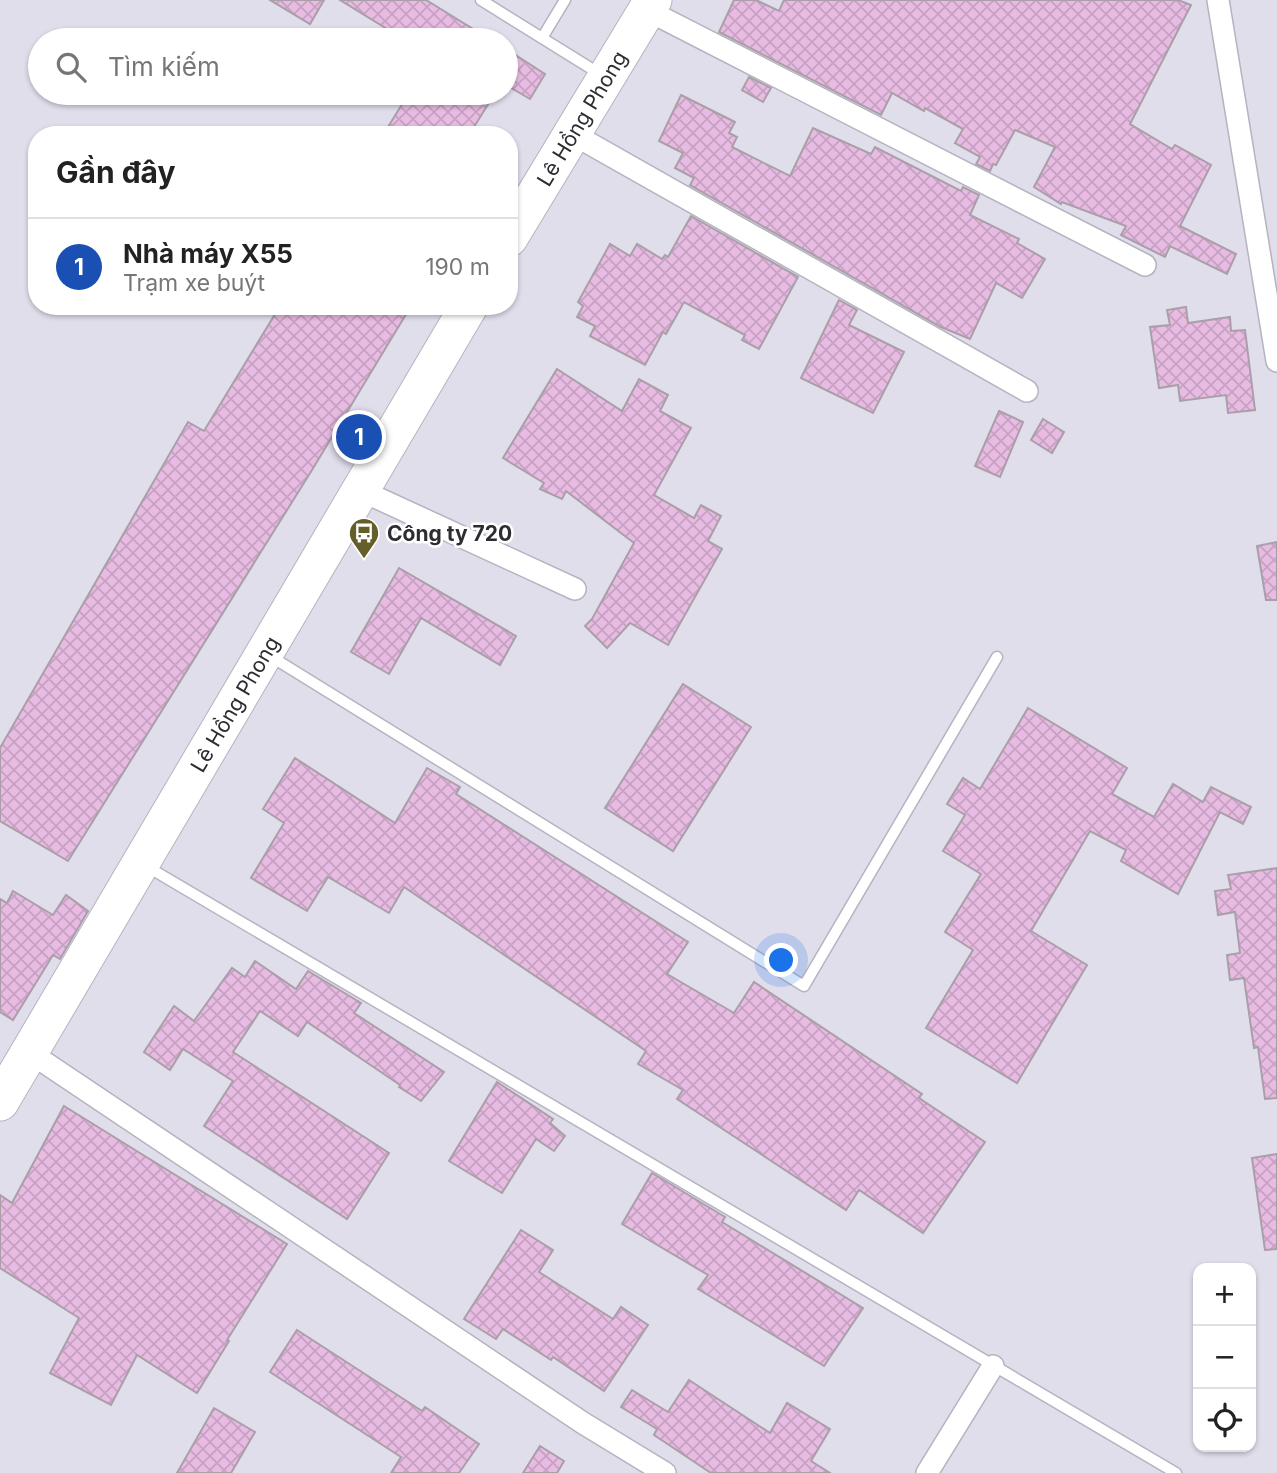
<!DOCTYPE html>
<html lang="vi">
<head>
<meta charset="utf-8">
<style>
	body { margin:0; font-family:Inter,sans-serif; background:#f6f6f6; color:#222 }
	.controls { position:absolute; right:21px; bottom:21px; display:grid; overflow:hidden; border-radius:14px; box-shadow:0 2px 5px #0004 }
	.controls button { width:63px; height:63px; display:grid; place-items:center; padding:0; border:0; border-bottom:2px solid #e0e0e0; background:#fff; color:#222; font:35px sans-serif }
	.you { position:absolute; left:782px; top:961px; width:24px; height:24px; margin:-18px; border:5px solid #fff; border-radius:50%; background:#1a73e8; box-shadow:0 0 0 10px #1a73e833 }
	.badge { display:grid; place-items:center; width:46px; height:46px; border-radius:50%; background:#0b8043; color:#fff; font-size:23px; font-weight:700 }
	.pin { position:absolute; translate:-50% -50%; border:4px solid #fff; box-shadow:0 2px 7px #0006 }
	.list { margin:0; padding:0; list-style:none }
	h2 { display:flex; justify-content:space-between; align-items:center; height:91px; margin:0; padding:0 28px; font-size:30px }
	h2 small { font-size:23px; font-weight:400; color:#767676 }
	.list li { display:grid; grid-template-columns:46px 1fr auto; gap:21px; align-items:center; box-sizing:border-box; height:98px; padding:0 28px; border-top:2px solid #e0e0e0 }
	.list b { display:block; font-size:26px; white-space:nowrap }
	.list p { margin:0; font-size:23px; white-space:nowrap; color:#767676 }
	.list em { font-size:23px; font-style:normal; color:#767676 }
	.icon { flex:none; width:38px; height:38px; fill:none; stroke:currentColor; stroke-width:2; stroke-linecap:round; stroke-linejoin:round }
	.map { position:relative; flex:none; width:1277px; height:1473px; overflow:hidden }
	.search { position:absolute; background:#fff; box-shadow:0 2px 5px #0004; left:28px; top:28px; width:490px; height:77px; display:flex; align-items:center; gap:18px; box-sizing:border-box; padding:0 24px; border-radius:38px; color:#767676; font-size:26px }
	.panel { position:absolute; background:#fff; box-shadow:0 2px 5px #0004; left:28px; top:126px; width:490px; height:189px; border-radius:28px }
	.map>svg:first-child { display:block }
	.building { fill:url(#building-cross-hatch); stroke:#aa9fa8; stroke-width:2 }
	.lines { fill:none; stroke-linecap:round; stroke-linejoin:round }
	.service-casing { stroke:#b6b3c0; stroke-width:13 }
	.minor-casing { stroke:#b6b3c0; stroke-width:24 }
	.trunk-casing { stroke:#b6b3c0; stroke-width:39 }
	.service { stroke:#fff; stroke-width:10 }
	.minor { stroke:#fff; stroke-width:21 }
	.trunk { stroke:#fff; stroke-width:37 }
	.labels { text-anchor:middle; dominant-baseline:central; stroke-width:5; stroke-linejoin:round; paint-order:stroke }
	.street-label { font-size:21px; fill:#2d2c31; stroke:#fff }
	.poi-label { font-size:21px; font-weight:bold; fill:#2d2c31; stroke:#fff; text-anchor:start }
</style>
</head>
<body>
<div class="map">
<svg width="1277" height="1473" viewBox="0 0 1277 1473">
	<defs>
		<pattern id="building-cross-hatch" width="8" height="8" patternUnits="userSpaceOnUse" patternTransform="scale(1.75)"><rect width="8" height="8" fill="#e8bbe2"/><path d="M0 0l8 8M0 8l8-8" fill="none" stroke="#c7a1c2"/></pattern>
	</defs>
	<rect width="100%" height="100%" fill="#e1deec"/>
	<!-- building -->
	<g class="building">
		<polygon points="270,0 324,0 310,24"/>
		<polygon points="340,0 426,0 491,40 405,40"/>
		<polygon points="734,0 756,0 779,11 784,0 1178,0 1191,5 1130,124 1172,149 1175,145 1211,165 1180,226 1236,254 1227,274 1170,246 1165,257 1121,235 1126,226 1062,202 1061,204 1034,187 1055,147 1015,130 996,165 993,164 990,171 976,164 980,157 955,143 963,129 925,108 924,111 892,93 881,115 719,32"/>
		<polygon points="506,49 545,74 530,99 506,85"/>
		<polygon points="749,77 771,88 763,102 742,90"/>
		<polygon points="409,93 495,93 469,135 383,135"/>
		<polygon points="681,95 735,122 729,133 737,137 732,147 790,176 813,128 871,154 875,147 961,191 963,187 979,195 970,215 1019,239 1017,243 1045,259 1022,298 996,283 970,339 941,327 690,185 694,178 675,168 683,153 659,141"/>
		<polygon points="691,216 798,277 759,349 742,340 745,335 684,302 666,334 663,332 645,365 590,336 595,326 577,317 583,306 578,302 610,244 630,256 637,244 662,259 665,255 668,257"/>
		<polygon points="839,300 857,310 849,325 904,352 873,413 801,378"/>
		<polygon points="280,306 411,306 312,470 68,861 0,821 0,748 188,422 204,431"/>
		<polygon points="1186,307 1188,323 1230,317 1231,331 1245,330 1255,410 1228,413 1226,395 1180,401 1178,385 1159,388 1150,327 1170,325 1167,310"/>
		<polygon points="557,369 622,411 639,379 668,395 660,411 691,428 654,495 694,518 701,505 721,516 708,541 722,549 668,645 630,623 607,648 585,626 592,619 634,543 566,491 562,499 540,489 544,483 503,458"/>
		<polygon points="999,411 1023,422 1000,477 975,466"/>
		<polygon points="1043,419 1064,432 1052,453 1031,440"/>
		<polygon points="1277,542 1277,600 1266,600 1257,546"/>
		<polygon points="399,568 516,636 500,665 421,618 389,674 351,652"/>
		<polygon points="683,684 751,727 673,851 605,808"/>
		<polygon points="1028,708 1127,768 1112,794 1154,817 1173,784 1203,802 1211,787 1251,807 1243,824 1220,812 1178,894 1121,861 1126,850 1090,831 1031,931 1087,965 1017,1083 926,1028 973,950 945,932 981,874 943,851 965,815 947,804 963,778 980,789"/>
		<polygon points="295,758 395,823 427,768 460,787 456,794 688,942 667,974 734,1013 754,982 922,1094 919,1098 985,1142 923,1233 859,1190 846,1210 677,1099 683,1090 638,1064 646,1051 404,887 389,913 328,877 307,911 251,878 284,823 263,809"/>
		<polygon points="1277,868 1277,1098 1265,1099 1258,1047 1254,1048 1244,978 1230,980 1227,955 1240,953 1235,912 1218,915 1215,891 1231,889 1228,875"/>
		<polygon points="13,891 53,915 66,895 88,911 60,959 53,955 13,1020 0,1012 0,899 7,903"/>
		<polygon points="255,961 296,989 308,971 361,1003 354,1013 444,1072 421,1101 399,1087 400,1085 307,1022 298,1036 260,1011 233,1052 389,1153 347,1219 204,1126 233,1081 183,1049 170,1070 144,1052 174,1006 194,1021 232,968 245,977"/>
		<polygon points="497,1082 553,1119 550,1123 565,1136 554,1151 536,1139 502,1193 449,1161"/>
		<polygon points="64,1106 287,1244 227,1340 229,1341 197,1393 137,1355 111,1405 50,1373 79,1318 0,1268 0,1195 12,1203"/>
		<polygon points="1277,1154 1277,1249 1265,1250 1252,1158"/>
		<polygon points="652,1173 725,1217 722,1222 863,1308 824,1366 698,1289 708,1275 622,1224"/>
		<polygon points="521,1230 553,1250 539,1272 613,1319 621,1307 648,1325 604,1391 553,1357 551,1360 503,1329 496,1339 464,1319"/>
		<polygon points="297,1330 422,1411 425,1407 479,1444 459,1473 391,1473 401,1457 270,1372"/>
		<polygon points="689,1380 770,1433 787,1403 830,1429 811,1461 830,1473 711,1473 654,1435 657,1429 621,1407 632,1390 668,1412"/>
		<polygon points="214,1408 255,1432 231,1473 177,1473"/>
		<polygon points="540,1446 564,1461 557,1473 523,1473"/>
	</g>
	<g class="lines">
		<!-- service casing -->
		<g class="service-casing">
			<g id="service">
				<polyline points="481,0 600,74"/>
				<polyline points="542,38 565,0"/>
				<polyline points="270,656 804,986 997,657"/>
				<polyline points="146,866 1176,1473"/>
			</g>
		</g>
		<!-- minor casing -->
		<g class="minor-casing">
			<g id="minor">
				<polyline points="1218,0 1277,361"/>
				<polyline points="647,10 1145,265"/>
				<polyline points="571,133 1027,391"/>
				<polyline points="360,490 575,589"/>
				<polyline points="29,1052 583,1423 665,1473"/>
				<polyline points="927,1473 993,1366"/>
			</g>
		</g>
		<!-- trunk casing -->
		<g class="trunk-casing">
			<g id="trunk">
				<path id="s1" d="M509 238 653 0"/>
				<path id="s2" d="M0 1102 469 306"/>
			</g>
		</g>
		<!-- service -->
		<use href="#service" class="service"/>
		<!-- minor -->
		<use href="#minor" class="minor"/>
		<!-- trunk -->
		<use href="#trunk" class="trunk"/>
	</g>
	<!-- icons -->
	<defs>
		<g id="bus-pin" transform="scale(1.575)"><path d="M0 17L-7.5 6A9.5 9.5 0 1 1 7.5 6Z" fill="#635e2a" stroke="#fff"/><path d="M-5-6H5V4H4V6H2V4H-2V6H-4V4H-5ZM-3.5-4V0h7V-4ZM-3.5 1.2v1.5H-2V1.2ZM2 1.2v1.5H3.5V1.2Z" fill="#fff"/></g>
	</defs>
	<g fill-rule="evenodd">
		<use href="#bus-pin" x="364" y="533"/>
	</g>
	<g class="labels">
		<!-- street labels -->
		<g class="street-label">
			<text stroke="none"><textPath href="#s1" startOffset="140">Lê Hồng Phong</textPath></text>
			<text stroke="none"><textPath href="#s2" startOffset="462">Lê Hồng Phong</textPath></text>
		</g>
		<!-- poi labels -->
		<g class="poi-label">
			<text x="387" y="533">Công ty 720</text>
		</g>
	</g>
</svg>
<div class="controls">
<button>+</button>
<button>−</button>
<button><svg class="icon" aria-label="locate" viewBox="0 0 24 24"><circle cx="12" cy="12" r="6"/><path d="M12 2v4M12 18v4M2 12h4M18 12h4"/></svg></button>
</div>
<div class="you"></div>
<div class="pin badge" style="left:359px;top:437px;background:#1a4fb4">1</div>
<div class="search"><svg class="icon" aria-label="search" viewBox="0 0 24 24"><circle cx="10" cy="10" r="6"/><path d="M15 15l6 6"/></svg>Tìm kiếm</div>
<section class="panel">
<h2>Gần đây<small></small></h2>
<ul class="list">
<li><span class="badge" style="background:#1a4fb4">1</span><div><b>Nhà máy X55</b><p>Trạm xe buýt</p></div><em>190 m</em></li>
</ul>
</section>
</div>
</body>
</html>
